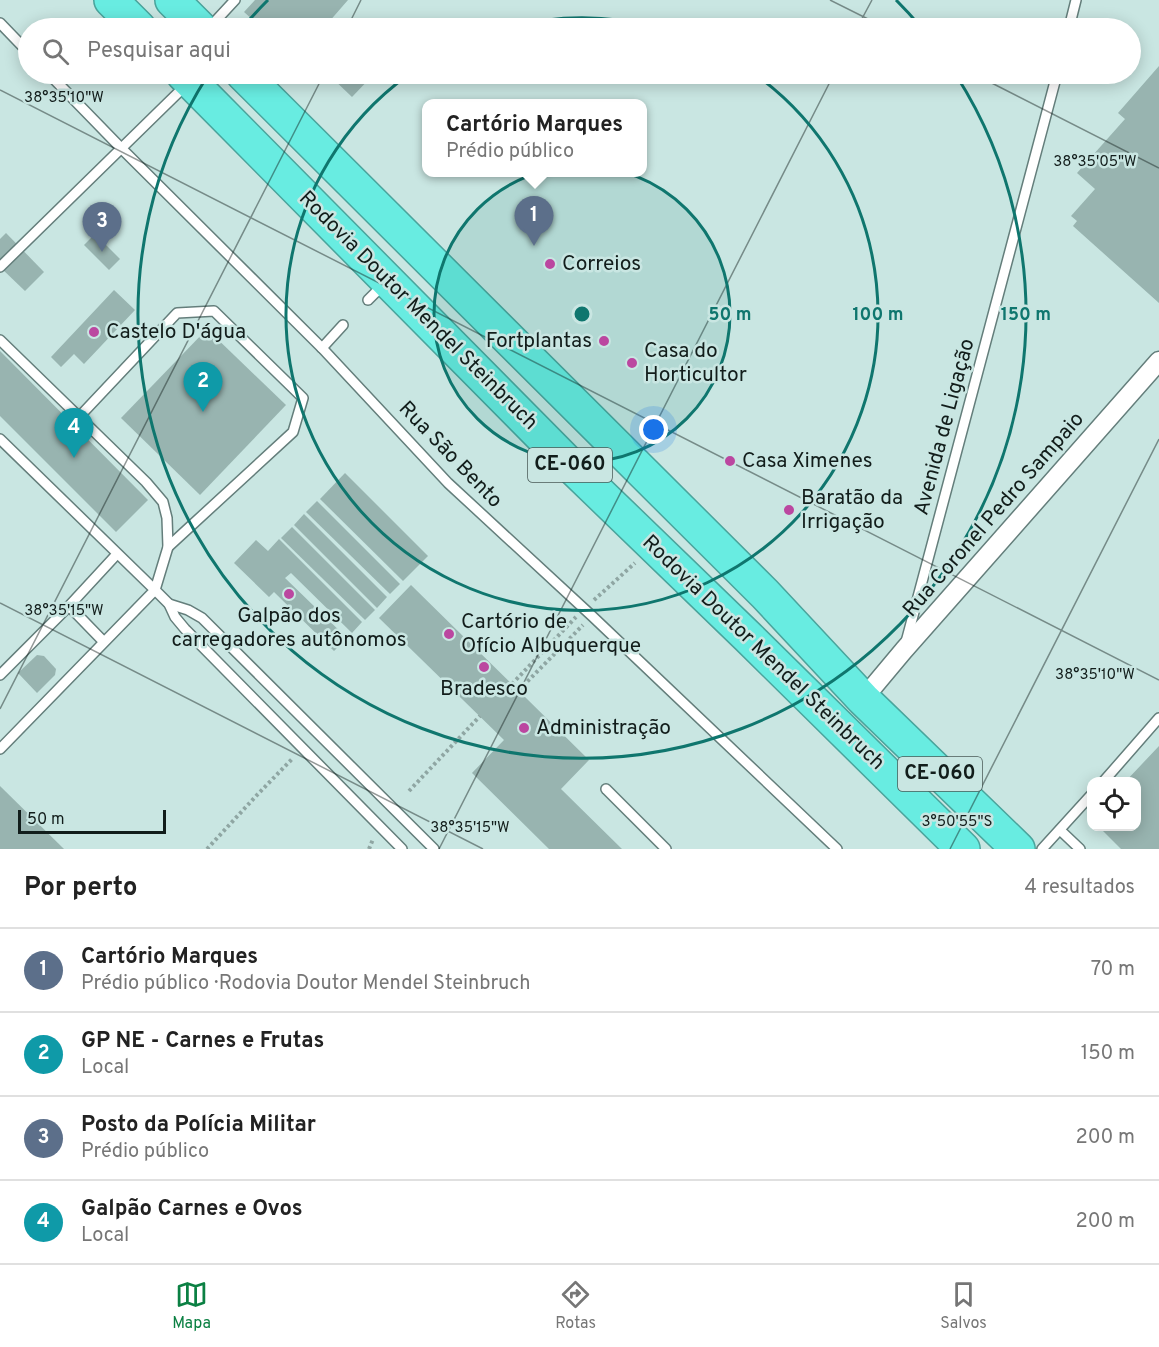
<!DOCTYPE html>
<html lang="pt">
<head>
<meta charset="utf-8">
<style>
	body { margin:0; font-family:Overpass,sans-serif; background:#f2f2f2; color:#222 }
	.controls { position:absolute; right:18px; bottom:18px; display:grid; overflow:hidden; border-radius:12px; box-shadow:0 3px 15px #0003 }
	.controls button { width:54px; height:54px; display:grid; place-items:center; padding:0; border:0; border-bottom:2px solid #e0e0e0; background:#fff; color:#222; font:30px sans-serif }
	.scale { position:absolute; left:18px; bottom:15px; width:148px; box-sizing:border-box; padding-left:6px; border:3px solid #121d1b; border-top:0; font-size:16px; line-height:21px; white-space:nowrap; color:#121d1b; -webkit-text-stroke:4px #c9e6e2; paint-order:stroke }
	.you { position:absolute; left:654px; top:430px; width:21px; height:21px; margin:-15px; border:4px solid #fff; border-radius:50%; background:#1a73e8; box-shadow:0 0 0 9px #1a73e833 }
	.badge { display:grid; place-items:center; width:39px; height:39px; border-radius:50%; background:#0b8043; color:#fff; font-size:20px; font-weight:700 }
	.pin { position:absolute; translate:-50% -50px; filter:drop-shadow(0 2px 3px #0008) }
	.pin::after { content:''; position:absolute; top:32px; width:21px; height:18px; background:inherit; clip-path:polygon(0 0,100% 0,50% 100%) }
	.popup { position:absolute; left:422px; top:99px; width:225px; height:78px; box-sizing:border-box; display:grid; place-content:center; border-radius:12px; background:#fff; filter:drop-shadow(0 2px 4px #0005); font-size:20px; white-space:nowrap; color:#767676 }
	.popup b { font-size:22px; color:#222 }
	.popup::after { content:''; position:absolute; left:50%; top:100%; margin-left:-12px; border:12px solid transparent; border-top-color:#fff }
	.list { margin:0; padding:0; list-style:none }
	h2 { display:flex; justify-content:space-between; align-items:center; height:78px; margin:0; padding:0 24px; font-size:26px }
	h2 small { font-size:20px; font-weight:400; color:#767676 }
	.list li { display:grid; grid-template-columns:39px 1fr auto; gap:18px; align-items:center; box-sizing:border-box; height:84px; padding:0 24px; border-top:2px solid #e0e0e0 }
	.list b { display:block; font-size:22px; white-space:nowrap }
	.list p { margin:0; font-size:20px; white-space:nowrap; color:#767676 }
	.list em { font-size:20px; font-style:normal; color:#767676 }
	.icon { flex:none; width:33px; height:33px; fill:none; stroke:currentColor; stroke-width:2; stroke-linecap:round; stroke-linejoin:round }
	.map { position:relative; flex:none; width:1159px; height:849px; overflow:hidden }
	.search { position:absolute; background:#fff; box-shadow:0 3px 15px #0003; left:18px; right:18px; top:18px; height:66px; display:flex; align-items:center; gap:15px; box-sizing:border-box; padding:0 21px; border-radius:33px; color:#767676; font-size:22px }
	.sheet { height:414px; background:#fff }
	nav { display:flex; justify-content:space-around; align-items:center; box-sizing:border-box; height:84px; border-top:2px solid #e0e0e0; background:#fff; font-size:16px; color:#767676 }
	nav a { display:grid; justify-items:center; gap:3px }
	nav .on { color:#0b8043 }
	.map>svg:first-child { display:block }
	.building { fill:#98b4b0 }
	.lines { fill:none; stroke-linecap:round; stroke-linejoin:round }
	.lane-casing { stroke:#647e7b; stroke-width:12 }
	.street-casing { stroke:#647e7b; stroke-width:21 }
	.highway-casing { stroke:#4aa49c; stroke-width:36 }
	.path { stroke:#8fa6a3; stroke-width:4; stroke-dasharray:3 3; stroke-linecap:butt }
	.lane { stroke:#fff; stroke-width:9 }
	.street { stroke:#fff; stroke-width:18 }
	.highway { stroke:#68ece1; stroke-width:33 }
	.ticks { fill:none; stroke:#121d1b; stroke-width:1.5; stroke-opacity:0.45 }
	.ring { fill:none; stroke:#0f766e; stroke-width:3 }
	.poi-dot { fill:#bb47a0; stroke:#c9e6e2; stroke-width:2 }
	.labels { text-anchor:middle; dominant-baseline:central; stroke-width:5; stroke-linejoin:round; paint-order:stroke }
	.shield { fill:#c9e6e2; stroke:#495957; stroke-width:1.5 }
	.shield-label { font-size:20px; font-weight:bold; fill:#121d1b }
	.poi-label { font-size:21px; fill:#121d1b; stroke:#c9e6e2; text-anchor:start }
	.street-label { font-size:21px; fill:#121d1b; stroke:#c9e6e2 }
	.ticks-label { font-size:15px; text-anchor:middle; fill:#121d1b; stroke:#c9e6e2; stroke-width:5; stroke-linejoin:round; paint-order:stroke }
	.centre { fill:#0f766e; stroke:#c9e6e2; stroke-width:3 }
	.ring-label { font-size:18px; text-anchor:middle; font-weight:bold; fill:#0f766e; stroke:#c9e6e2; stroke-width:5; stroke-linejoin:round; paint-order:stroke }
</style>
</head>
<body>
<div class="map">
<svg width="1159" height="849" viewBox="0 0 1159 849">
	<rect width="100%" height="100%" fill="#c9e6e2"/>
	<!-- building -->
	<g class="building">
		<polygon points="255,0 348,0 328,23 334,28 262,28 244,12"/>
		<polygon points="1159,66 1159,303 1073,226 1077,221 1071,216 1095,189 1077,173 1125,119 1118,113"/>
		<polygon points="328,74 374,74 352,97"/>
		<polygon points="6,233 44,272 25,291 0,267 0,239"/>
		<polygon points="95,234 120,259 109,270 84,245"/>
		<polygon points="114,290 135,310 84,364 74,354 61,367 51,357"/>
		<polygon points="207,329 286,405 200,495 121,418"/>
		<polygon points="0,351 148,500 116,532 0,416"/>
		<polygon points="345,473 428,556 403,581 320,499"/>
		<polygon points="317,501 400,584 390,594 306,512"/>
		<polygon points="304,514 387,597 377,608 294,525"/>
		<polygon points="292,527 375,610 365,620 281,538"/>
		<polygon points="279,539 362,622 352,633 291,573 285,578 347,638 334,651 274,592 269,597 234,563 256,540 268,551"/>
		<polygon points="411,585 589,760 561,789 622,849 549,849 472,773 504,740 379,618"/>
		<polygon points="37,655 44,656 56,669 55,675 37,693 18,673"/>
		<polygon points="1159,746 1159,849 1121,849 1098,826 1136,826 1136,782 1125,782"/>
		<polygon points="0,786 64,849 0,849"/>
	</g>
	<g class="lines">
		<!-- lane casing -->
		<g class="lane-casing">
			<g id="lane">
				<polyline points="0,23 28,52"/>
				<polyline points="209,28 235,0"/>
				<polyline points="1069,28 1076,0"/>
				<polyline points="49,74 121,148 322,348 448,483 592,616 837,849"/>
				<polyline points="0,267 186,85"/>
				<polyline points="368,300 383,285"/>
				<polyline points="0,340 146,482 163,502 167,518 168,547 155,590 169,604 175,617 185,629 402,849"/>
				<polyline points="322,348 343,325"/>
				<polyline points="79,417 177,313 214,311 303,398 293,432 168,547"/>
				<polyline points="0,439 155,590 0,749"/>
				<polyline points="169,604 188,610 202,618 434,849"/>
				<polyline points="69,606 103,641"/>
				<polyline points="906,642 1057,74"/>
				<polyline points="0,675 69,606 117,554"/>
				<polyline points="1103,782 1159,718"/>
				<polyline points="606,789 666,849"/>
				<polyline points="1060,830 1080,849"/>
				<polyline points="1042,849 1092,794"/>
			</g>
		</g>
		<!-- street casing -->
		<g class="street-casing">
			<polyline id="street" points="863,699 904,650 1159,361"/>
		</g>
		<!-- highway casing -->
		<g class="highway-casing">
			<g id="highway">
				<polyline points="111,0 139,28"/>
				<polyline points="172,0 200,28"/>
				<polyline points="183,74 569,464 748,637 963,849"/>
				<polyline points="243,74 765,594 863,699 1018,849"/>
			</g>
		</g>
		<!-- path -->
		<g class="path">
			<polyline points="594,600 635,563"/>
			<polyline points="512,684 576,617"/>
			<polyline points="519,690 583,625"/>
			<polyline points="409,791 480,716"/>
			<polyline points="207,849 257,795 293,758"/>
			<polyline points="369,849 373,839"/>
		</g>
		<!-- lane -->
		<use href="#lane" class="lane"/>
		<!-- street -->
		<use href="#street" class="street"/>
		<!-- highway -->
		<use href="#highway" class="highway"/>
	</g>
	<!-- ticks -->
	<path class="ticks" d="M830 0 886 28M347 28 361 0M857 28 872 0M974 74 1159 168M0 90 1159 680M0 603 483 849M0 709 324 74M439 849 834 74M950 849 1159 439"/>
	<!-- distance rings -->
	<circle cx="582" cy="314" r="148" fill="#0f766e" fill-opacity=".12"/>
	<g class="ring">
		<circle cx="582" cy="314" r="148"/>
		<path d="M505 28A296 296 0 0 1 659 28M756 75A296 296 0 1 1 408 75"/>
		<path d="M244 26A444 444 0 0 1 268 0M896 0A444 444 0 0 1 920 26M956 75A444 444 0 1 1 208 75"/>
	</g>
	<!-- markers -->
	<g class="poi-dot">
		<circle cx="550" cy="264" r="6"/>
		<circle cx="94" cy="332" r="6"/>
		<circle cx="604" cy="341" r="6"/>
		<circle cx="632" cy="363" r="6"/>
		<circle cx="730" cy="461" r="6"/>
		<circle cx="789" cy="510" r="6"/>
		<circle cx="289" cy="594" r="6"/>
		<circle cx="449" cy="634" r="6"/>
		<circle cx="484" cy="667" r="6"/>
		<circle cx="524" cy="728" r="6"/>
	</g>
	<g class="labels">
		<!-- shield labels -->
		<g class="shield">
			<rect x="528" y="448" width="84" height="34" rx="4.5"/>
			<rect x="898" y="757" width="84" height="34" rx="4.5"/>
		</g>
		<g class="shield-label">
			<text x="570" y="465">CE-060</text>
			<text x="940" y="774">CE-060</text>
		</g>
		<!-- poi labels -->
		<g class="poi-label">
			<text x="562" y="264">Correios</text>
			<text x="106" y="332">Castelo D'água</text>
			<text x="592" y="341" text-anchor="end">Fortplantas</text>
			<text x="644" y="351">Casa do<tspan x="644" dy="24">Horticultor</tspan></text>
			<text x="742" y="461">Casa Ximenes</text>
			<text x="801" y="498">Baratão da<tspan x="801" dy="24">Irrigação</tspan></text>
			<text x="289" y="616" text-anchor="middle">Galpão dos<tspan x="289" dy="24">carregadores autônomos</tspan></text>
			<text x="461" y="622">Cartório de<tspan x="461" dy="24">Ofício Albuquerque</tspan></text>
			<text x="484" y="689" text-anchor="middle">Bradesco</text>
			<text x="536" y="728">Administração</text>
		</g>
		<!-- street labels -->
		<g class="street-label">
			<text transform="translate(418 311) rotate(45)">Rodovia Doutor Mendel Steinbruch</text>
			<text transform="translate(945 427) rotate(-75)">Avenida de Ligação</text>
			<text transform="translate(450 455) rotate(46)">Rua São Bento</text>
			<text transform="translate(994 515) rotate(-49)">Rua Coronel Pedro Sampaio</text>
			<text transform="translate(763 653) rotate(44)">Rodovia Doutor Mendel Steinbruch</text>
		</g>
	</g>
	<g class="ticks-label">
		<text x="64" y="102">38°35'10"W</text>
		<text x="1095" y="166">38°35'05"W</text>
		<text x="64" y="615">38°35'15"W</text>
		<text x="1095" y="679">38°35'10"W</text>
		<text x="957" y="826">3°50'55"S</text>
		<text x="470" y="832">38°35'15"W</text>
	</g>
	<circle cx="582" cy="314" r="9" class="centre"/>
	<g class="ring-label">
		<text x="730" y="320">50 m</text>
		<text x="878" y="320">100 m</text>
		<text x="1026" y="320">150 m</text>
	</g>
</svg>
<div class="controls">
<button><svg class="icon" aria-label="locate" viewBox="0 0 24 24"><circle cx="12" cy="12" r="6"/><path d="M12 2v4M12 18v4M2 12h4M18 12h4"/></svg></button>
</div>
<div class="scale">50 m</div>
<div class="you"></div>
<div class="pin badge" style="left:534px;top:246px;background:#5c6f8a">1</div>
<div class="popup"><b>Cartório Marques</b>Prédio público</div>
<div class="pin badge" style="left:203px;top:412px;background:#0f9aa8">2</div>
<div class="pin badge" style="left:102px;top:252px;background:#5c6f8a">3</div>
<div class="pin badge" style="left:74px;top:458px;background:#0f9aa8">4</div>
<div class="search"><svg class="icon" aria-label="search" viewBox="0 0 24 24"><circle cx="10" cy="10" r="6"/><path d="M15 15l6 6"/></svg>Pesquisar aqui</div>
</div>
<section class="sheet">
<h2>Por perto<small>4 resultados</small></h2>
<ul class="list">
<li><span class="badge" style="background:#5c6f8a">1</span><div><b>Cartório Marques</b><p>Prédio público · Rodovia Doutor Mendel Steinbruch</p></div><em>70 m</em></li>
<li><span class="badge" style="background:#0f9aa8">2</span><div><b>GP NE - Carnes e Frutas</b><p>Local</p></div><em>150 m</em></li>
<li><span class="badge" style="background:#5c6f8a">3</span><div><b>Posto da Polícia Militar</b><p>Prédio público</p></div><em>200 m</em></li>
<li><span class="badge" style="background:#0f9aa8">4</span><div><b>Galpão Carnes e Ovos</b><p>Local</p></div><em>200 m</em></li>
</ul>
</section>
<nav>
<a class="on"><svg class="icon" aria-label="map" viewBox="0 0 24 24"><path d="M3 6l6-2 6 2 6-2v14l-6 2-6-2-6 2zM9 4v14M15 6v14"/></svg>Mapa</a>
<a><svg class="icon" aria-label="directions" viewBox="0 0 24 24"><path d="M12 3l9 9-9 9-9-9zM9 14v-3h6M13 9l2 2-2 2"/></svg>Rotas</a>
<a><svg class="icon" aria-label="saved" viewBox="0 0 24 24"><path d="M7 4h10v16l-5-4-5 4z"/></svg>Salvos</a>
</nav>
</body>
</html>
